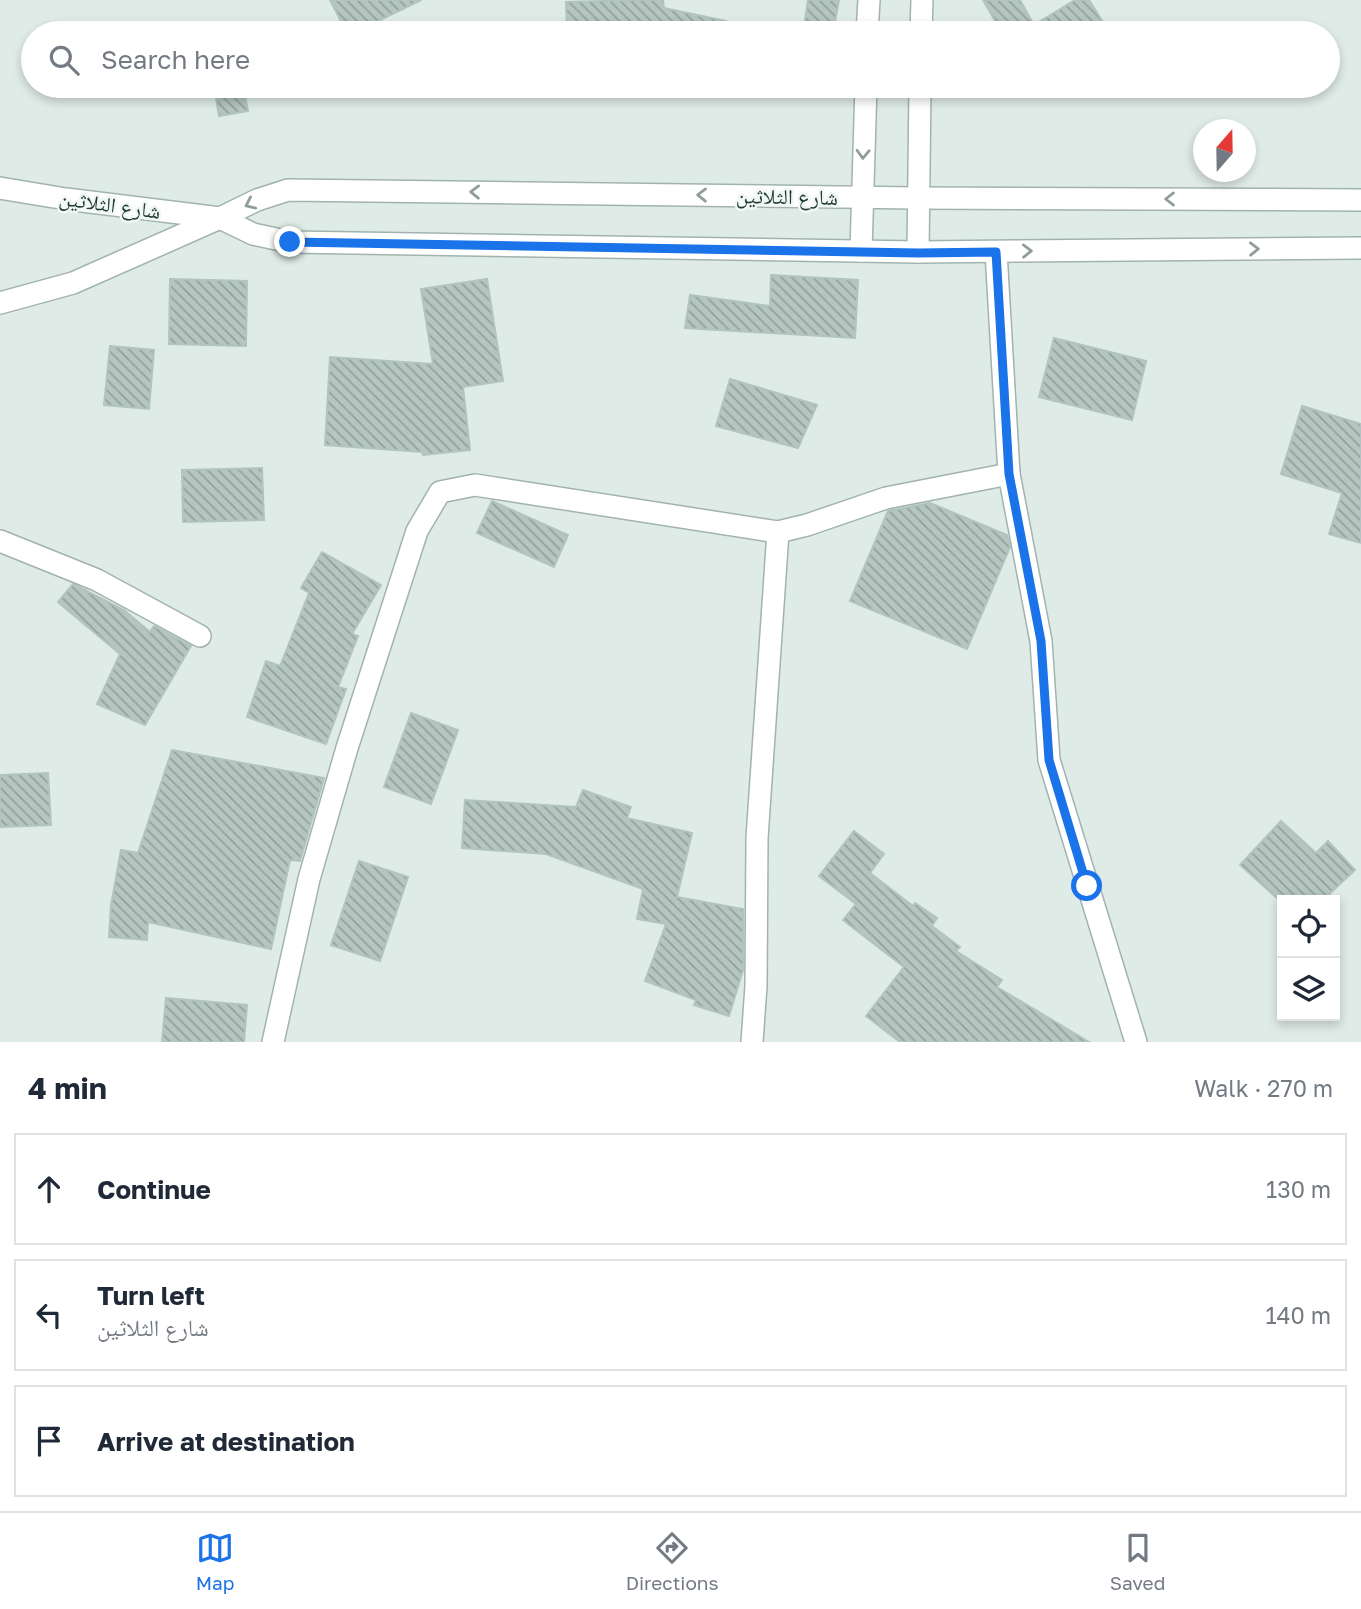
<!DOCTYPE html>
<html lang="en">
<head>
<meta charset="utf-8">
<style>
	body { margin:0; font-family:"Golos Text","Noto Naskh Arabic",sans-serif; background:#f2f2f3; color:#1f2937 }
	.controls { position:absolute; right:21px; bottom:21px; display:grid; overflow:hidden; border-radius:0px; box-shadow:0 4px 10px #0003 }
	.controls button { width:63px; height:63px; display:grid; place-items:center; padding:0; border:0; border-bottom:2px solid #e0e1e3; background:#fff; color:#1f2937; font:35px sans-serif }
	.compass { position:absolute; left:1193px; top:119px; width:63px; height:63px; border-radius:50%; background:#fff; box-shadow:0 4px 10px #0003; rotate:20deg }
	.stop { position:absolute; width:21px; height:21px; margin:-16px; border:5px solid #1a73e8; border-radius:50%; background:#fff }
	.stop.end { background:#1a73e8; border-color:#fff; box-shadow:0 2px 7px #0008 }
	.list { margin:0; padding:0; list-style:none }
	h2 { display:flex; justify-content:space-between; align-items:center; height:91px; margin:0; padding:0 28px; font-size:30px }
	h2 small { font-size:23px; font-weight:400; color:#747a83 }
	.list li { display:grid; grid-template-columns:46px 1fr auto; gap:21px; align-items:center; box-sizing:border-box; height:112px; margin:0 14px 14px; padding:0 14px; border:2px solid #e0e1e3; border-radius:0px }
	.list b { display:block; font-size:26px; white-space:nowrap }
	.list p { margin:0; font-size:23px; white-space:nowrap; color:#747a83 }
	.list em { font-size:23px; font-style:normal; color:#747a83 }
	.icon { flex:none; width:38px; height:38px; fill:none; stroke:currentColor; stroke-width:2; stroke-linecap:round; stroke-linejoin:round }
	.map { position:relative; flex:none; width:1361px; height:1042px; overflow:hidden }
	.search { position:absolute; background:#fff; box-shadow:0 4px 10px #0003; left:21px; right:21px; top:21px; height:77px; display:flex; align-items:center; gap:18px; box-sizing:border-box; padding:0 24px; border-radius:38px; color:#747a83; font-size:26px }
	.sheet { height:469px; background:#fff }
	nav { display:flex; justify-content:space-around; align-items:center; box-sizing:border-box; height:98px; border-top:2px solid #e0e1e3; background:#fff; font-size:19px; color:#747a83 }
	nav a { display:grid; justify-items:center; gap:4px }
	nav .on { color:#1a73e8 }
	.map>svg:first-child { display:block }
	.building { fill:url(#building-back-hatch); stroke:#b2c4bf; stroke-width:2 }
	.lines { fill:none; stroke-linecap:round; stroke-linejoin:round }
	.minor-casing { stroke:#a2b3af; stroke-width:24 }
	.tertiary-casing { stroke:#a2b3af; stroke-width:24 }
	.minor { stroke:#fff; stroke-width:21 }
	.tertiary { stroke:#fff; stroke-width:21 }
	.oneway { stroke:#909d9b }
	.route { stroke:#1a73e8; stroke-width:9 }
	.labels { text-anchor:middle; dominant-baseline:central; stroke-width:5; stroke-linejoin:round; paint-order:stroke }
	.street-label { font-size:21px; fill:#203b37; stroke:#f0f7f4 }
</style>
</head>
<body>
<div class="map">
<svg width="1361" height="1042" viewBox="0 0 1361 1042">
	<defs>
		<pattern id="building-back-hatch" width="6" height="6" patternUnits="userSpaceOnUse" patternTransform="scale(1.75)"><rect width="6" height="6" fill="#b5c5c0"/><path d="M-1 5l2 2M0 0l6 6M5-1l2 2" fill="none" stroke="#93a19d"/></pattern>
	</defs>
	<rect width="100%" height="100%" fill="#dfebe7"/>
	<!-- building -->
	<g class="building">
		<polygon points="330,0 421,0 354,33 347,33"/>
		<polygon points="638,0 663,0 664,8 726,21 724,33 567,33 566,2"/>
		<polygon points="808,0 839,0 833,33 803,33"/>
		<polygon points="983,0 1020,0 1034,25 1075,0 1089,0 1110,33 1002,33"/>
		<polygon points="214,86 243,86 248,111 219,116"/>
		<polygon points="771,275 858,280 855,338 685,328 690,295 770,306"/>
		<polygon points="170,279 247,281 246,346 169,344"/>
		<polygon points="487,279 503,381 463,387 470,450 423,455 422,452 325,445 330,357 433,364 421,289"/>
		<polygon points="1054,338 1146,361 1132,420 1039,397"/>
		<polygon points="110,346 154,350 149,409 104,405"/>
		<polygon points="730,379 817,405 798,448 716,426"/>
		<polygon points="1302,406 1361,424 1361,543 1329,534 1342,493 1281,474"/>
		<polygon points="262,468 264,520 183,522 182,470"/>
		<polygon points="492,501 568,535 554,567 477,533"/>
		<polygon points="930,503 1007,535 1010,547 967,649 850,601 888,511"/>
		<polygon points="322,552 381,585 352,634 358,636 338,687 346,689 326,744 247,717 266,661 280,666 309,593 301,588"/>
		<polygon points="73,584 124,610 150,632 154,626 191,646 145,725 97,704 120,654 58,602"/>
		<polygon points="411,713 458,730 431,804 384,787"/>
		<polygon points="172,750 324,778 300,861 290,860 271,949 148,922 147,940 109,937 111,905 121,850 138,853"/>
		<polygon points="48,773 51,825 0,827 0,775"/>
		<polygon points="583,790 631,807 627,818 692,833 677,897 743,909 743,970 729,1016 694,1005 696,1000 645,981 666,924 637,919 643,889 546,854 462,848 465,800 576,807"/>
		<polygon points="1281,821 1316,853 1328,841 1355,870 1323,900 1279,900 1240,865"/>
		<polygon points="854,831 884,854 870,873 913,906 915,903 937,918 932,926 960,947 956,951 1002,980 997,987 1089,1042 900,1042 866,1016 904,967 843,920 856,904 819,876"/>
		<polygon points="359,861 408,877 380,961 331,945"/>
		<polygon points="166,998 247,1005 244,1042 162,1042"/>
	</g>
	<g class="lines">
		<!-- minor casing -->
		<g class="minor-casing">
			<g id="minor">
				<polyline points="996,252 1009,474 1041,641 1049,760 1136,1042"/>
				<polyline points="0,303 73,283 220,218"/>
				<polyline points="0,541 97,580 200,636"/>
				<polyline points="273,1042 309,879 347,748 417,531 440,492 475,485 778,532"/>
				<polyline points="752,1042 756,986 757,838 778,532 807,525 886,498 1009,474"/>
			</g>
		</g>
		<!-- tertiary casing -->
		<g class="tertiary-casing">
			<g id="tertiary">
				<polyline points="867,33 869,0"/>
				<polyline points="921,33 922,0"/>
				<polyline points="0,188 66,199 220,218 253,234 290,242 918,252 1361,248"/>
				<polyline points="220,218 257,200 288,190 918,198 1361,200"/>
				<polyline points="861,251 866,86"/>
				<polyline points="918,252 920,86"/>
			</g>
		</g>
		<!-- minor -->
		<use href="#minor" class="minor"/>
		<!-- tertiary -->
		<use href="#tertiary" class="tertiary"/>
	</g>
	<!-- one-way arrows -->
	<defs><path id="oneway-chevron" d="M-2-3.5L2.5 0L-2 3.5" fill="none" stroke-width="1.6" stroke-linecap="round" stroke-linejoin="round" transform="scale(1.75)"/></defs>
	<g class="oneway">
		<use href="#oneway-chevron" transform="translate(863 154) rotate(92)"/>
		<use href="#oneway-chevron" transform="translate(475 192) rotate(-179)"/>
		<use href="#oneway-chevron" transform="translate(702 195) rotate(-179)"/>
		<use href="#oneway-chevron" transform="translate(1170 199) rotate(-180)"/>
		<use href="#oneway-chevron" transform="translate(250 204) rotate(155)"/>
		<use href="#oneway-chevron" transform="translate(1254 249) rotate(-1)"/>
		<use href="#oneway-chevron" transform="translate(1027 251) rotate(-1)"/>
	</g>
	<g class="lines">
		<!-- route -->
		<polyline class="route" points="290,242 918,253 996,252 1009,474 1041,641 1049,760 1087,886"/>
	</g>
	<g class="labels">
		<!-- street labels -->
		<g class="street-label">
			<text transform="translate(787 196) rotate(1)">شارع الثلاثين</text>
			<text transform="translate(110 204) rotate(8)">شارع الثلاثين</text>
		</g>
	</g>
</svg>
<div class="controls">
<button><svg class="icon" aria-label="locate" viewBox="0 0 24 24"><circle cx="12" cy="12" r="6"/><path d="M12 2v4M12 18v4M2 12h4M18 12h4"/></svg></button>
<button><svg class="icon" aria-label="layers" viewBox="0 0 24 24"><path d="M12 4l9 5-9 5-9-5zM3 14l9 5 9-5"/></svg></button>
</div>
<svg class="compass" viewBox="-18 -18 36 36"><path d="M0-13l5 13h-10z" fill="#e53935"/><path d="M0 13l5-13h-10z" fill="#747a83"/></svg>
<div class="stop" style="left:1087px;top:886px"></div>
<div class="stop end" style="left:290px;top:242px"></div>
<div class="search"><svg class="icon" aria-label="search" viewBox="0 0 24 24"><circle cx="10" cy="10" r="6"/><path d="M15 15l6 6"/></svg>Search here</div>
</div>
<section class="sheet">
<h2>4 min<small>Walk · 270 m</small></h2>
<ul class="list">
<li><svg class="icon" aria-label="ahead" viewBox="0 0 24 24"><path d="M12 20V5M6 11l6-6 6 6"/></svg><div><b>Continue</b></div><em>130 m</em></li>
<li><svg class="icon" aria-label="left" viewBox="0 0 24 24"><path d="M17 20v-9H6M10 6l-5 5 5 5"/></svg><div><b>Turn left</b><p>شارع الثلاثين</p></div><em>140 m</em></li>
<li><svg class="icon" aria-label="arrive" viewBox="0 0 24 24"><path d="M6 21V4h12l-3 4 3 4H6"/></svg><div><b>Arrive at destination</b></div></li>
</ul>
</section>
<nav>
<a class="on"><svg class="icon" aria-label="map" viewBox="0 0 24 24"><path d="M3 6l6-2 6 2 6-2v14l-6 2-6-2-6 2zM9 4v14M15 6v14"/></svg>Map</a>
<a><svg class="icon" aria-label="directions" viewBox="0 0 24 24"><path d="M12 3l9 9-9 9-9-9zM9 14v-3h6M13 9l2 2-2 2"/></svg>Directions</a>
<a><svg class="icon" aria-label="saved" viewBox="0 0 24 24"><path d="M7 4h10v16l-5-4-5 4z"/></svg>Saved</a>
</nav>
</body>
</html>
